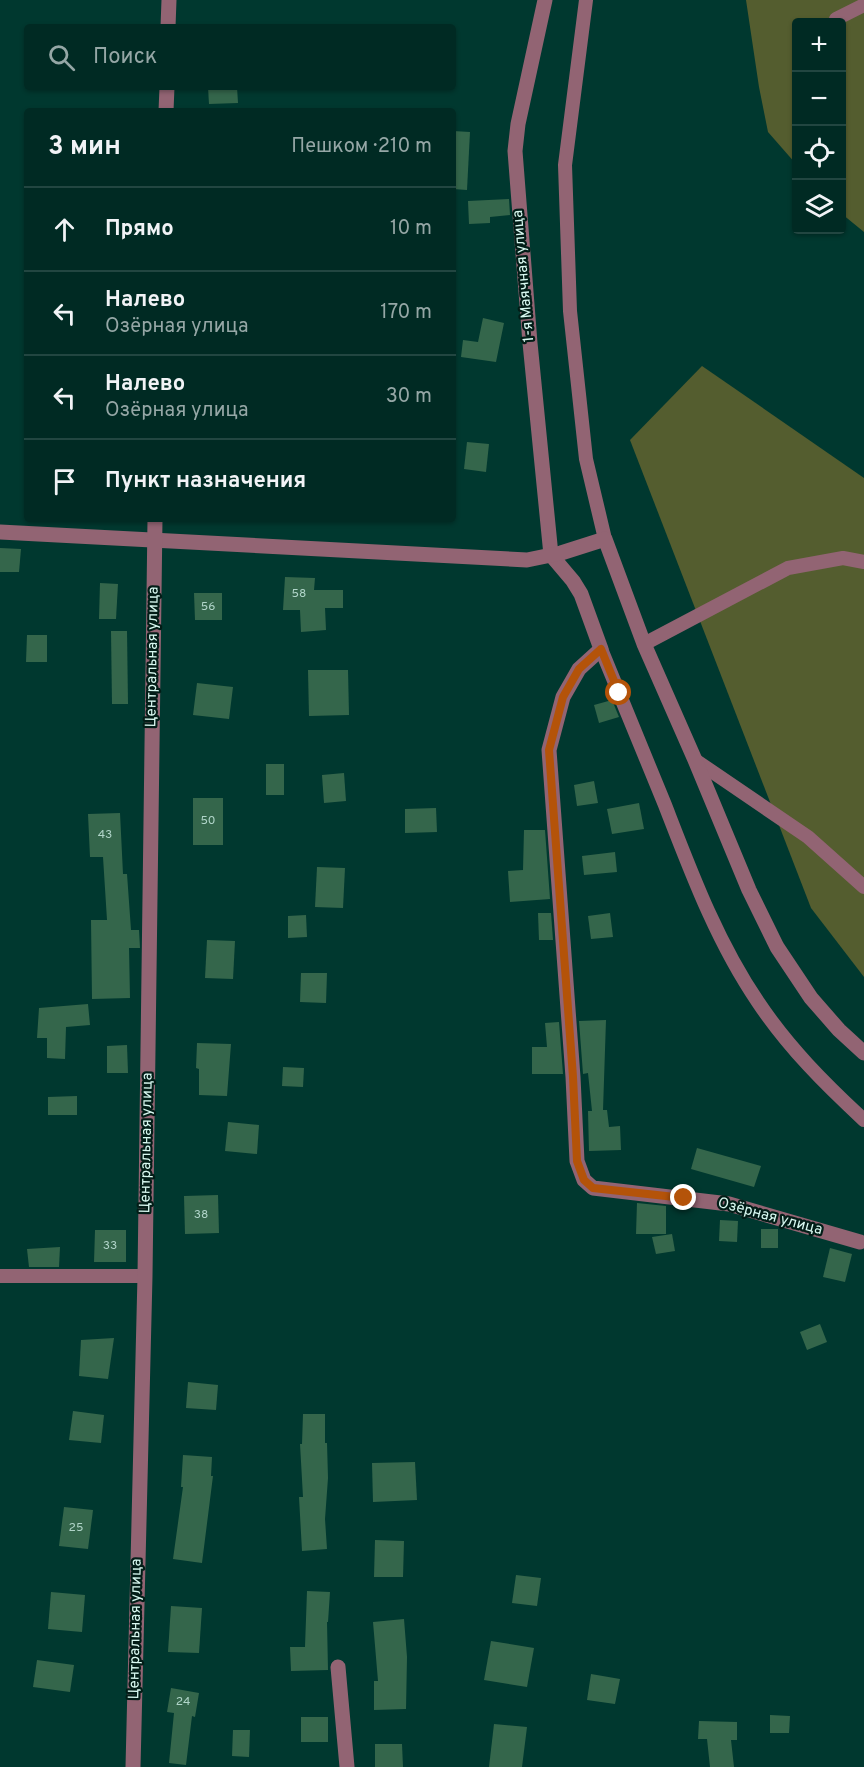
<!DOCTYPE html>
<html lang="ru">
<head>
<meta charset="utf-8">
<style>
	body { margin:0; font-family:Overpass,sans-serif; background:#0e3630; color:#f1f3f6 }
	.controls { position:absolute; right:18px; top:18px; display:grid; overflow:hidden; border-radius:6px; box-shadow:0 2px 4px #0004 }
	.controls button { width:54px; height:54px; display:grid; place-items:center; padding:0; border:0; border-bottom:2px solid #224641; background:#002a23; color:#f1f3f6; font:30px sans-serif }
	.stop { position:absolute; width:18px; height:18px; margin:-14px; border:4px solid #b45309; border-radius:50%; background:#fff }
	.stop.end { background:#b45309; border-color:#fff; box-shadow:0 2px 6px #0008 }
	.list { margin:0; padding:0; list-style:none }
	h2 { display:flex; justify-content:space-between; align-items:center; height:78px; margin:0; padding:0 24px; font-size:26px }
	h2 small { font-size:20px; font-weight:400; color:#95a7a6 }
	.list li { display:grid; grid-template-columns:39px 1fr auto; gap:18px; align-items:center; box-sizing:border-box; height:84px; padding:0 24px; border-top:2px solid #224641 }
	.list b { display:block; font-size:22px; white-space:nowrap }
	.list p { margin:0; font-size:20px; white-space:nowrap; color:#95a7a6 }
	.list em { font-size:20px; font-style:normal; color:#95a7a6 }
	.icon { flex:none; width:33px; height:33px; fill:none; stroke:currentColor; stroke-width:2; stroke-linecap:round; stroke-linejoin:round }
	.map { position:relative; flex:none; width:864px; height:1767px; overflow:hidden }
	.search { position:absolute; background:#002a23; box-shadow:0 2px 4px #0004; left:24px; top:24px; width:432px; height:66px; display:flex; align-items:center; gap:15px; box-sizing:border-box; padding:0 21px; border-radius:6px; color:#95a7a6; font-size:22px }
	.panel { position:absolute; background:#002a23; box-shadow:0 2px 4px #0004; left:24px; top:108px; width:432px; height:414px; border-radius:6px }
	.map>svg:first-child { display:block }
	.green { fill:#545d2f }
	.building { fill:#34664b }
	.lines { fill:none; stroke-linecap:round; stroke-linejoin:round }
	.service { stroke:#926473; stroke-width:14 }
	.minor { stroke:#926473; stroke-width:15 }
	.route { stroke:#b45309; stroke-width:8 }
	.labels { text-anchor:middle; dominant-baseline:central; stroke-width:4.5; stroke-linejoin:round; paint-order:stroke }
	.number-label { font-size:12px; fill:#b0d4c8 }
	.street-label { font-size:15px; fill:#d9f9f1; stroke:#021d17 }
</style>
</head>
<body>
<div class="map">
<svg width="864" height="1767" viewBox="0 0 864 1767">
	<rect width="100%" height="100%" fill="#00382f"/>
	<!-- green -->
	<g class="green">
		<polygon points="746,0 864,0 864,232 842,214 842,22 796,22 796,164 768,132 759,87"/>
		<polygon points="702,366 864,478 864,977 811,908 630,440"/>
	</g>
	<!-- building -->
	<g class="building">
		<polygon points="208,87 237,87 238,103 209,104"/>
		<polygon points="453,131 470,132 467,190 453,189"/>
		<polygon points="509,199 510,215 490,217 490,223 469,224 468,201"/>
		<polygon points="483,318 504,323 496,362 461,357 463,340 478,342"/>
		<polygon points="467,442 489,444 486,472 464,469"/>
		<polygon points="0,548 21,549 19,572 0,572"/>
		<polygon points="285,577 315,578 314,590 343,590 343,608 325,608 326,630 301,632 300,610 283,610"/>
		<polygon points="100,583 118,584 116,619 99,619"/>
		<polygon points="194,593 222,593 222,620 195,620"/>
		<polygon points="111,631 127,631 128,704 112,704"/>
		<polygon points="27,635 47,635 47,662 26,662"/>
		<polygon points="308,670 348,670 349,715 309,716"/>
		<polygon points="197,683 233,687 229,719 193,715"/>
		<polygon points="612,700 619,717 599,723 594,705"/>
		<rect x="266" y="764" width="18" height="31"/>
		<polygon points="344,773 346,801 324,803 322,775"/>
		<polygon points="594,781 598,803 577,806 574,785"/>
		<rect x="193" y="798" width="30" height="47"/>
		<polygon points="639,803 644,829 612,834 607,809"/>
		<polygon points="436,808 437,832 405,833 405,809"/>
		<polygon points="120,813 123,874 127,874 131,930 139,930 140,948 129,948 130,998 92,999 91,920 107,920 103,857 90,857 88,814"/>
		<polygon points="524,830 545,830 550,899 510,902 508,871 523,870"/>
		<polygon points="615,852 617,872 584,875 582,856"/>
		<polygon points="317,867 345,868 343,908 315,907"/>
		<polygon points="538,913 551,913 553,940 539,940"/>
		<polygon points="610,913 613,937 591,939 588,916"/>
		<polygon points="306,915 307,937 288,938 288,916"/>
		<polygon points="207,940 235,941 233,979 205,978"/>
		<polygon points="301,973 327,973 326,1003 300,1002"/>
		<polygon points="88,1004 90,1025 66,1027 65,1059 47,1058 47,1038 37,1038 39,1008"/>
		<polygon points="606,1020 603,1110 607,1110 609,1127 620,1126 621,1150 589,1151 588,1111 592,1111 588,1073 583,1074 579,1021"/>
		<polygon points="559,1022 563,1074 532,1074 532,1047 547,1047 545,1023"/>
		<polygon points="197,1043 231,1044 227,1096 199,1095 199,1069 196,1068"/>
		<polygon points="127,1045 128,1073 107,1073 107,1046"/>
		<polygon points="283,1067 304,1068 303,1087 282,1086"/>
		<polygon points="77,1096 77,1115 48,1115 48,1097"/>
		<polygon points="228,1122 259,1125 257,1154 225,1151"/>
		<polygon points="697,1148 761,1166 754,1187 691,1169"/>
		<polygon points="218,1195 219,1233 185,1234 184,1196"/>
		<polygon points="637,1203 666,1206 666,1234 636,1234"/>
		<polygon points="720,1220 738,1221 737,1242 719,1241"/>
		<rect x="761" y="1229" width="17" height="19"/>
		<polygon points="95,1230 126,1230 126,1262 94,1262"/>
		<polygon points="672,1234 675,1251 656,1254 652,1237"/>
		<polygon points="60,1247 59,1267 29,1267 27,1249"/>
		<polygon points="830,1248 852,1254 845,1282 823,1277"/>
		<polygon points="820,1324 827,1342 807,1350 800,1332"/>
		<polygon points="114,1338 108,1379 79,1376 81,1340"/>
		<polygon points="188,1382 218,1385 216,1410 186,1408"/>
		<polygon points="73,1411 104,1415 101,1443 69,1440"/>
		<polygon points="303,1414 325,1414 325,1443 327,1443 328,1478 325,1519 327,1549 302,1551 299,1497 303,1497 300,1444 302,1444"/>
		<polygon points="183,1455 212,1457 211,1476 213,1476 202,1563 173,1559 183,1487 181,1487"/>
		<polygon points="415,1462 417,1500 373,1502 372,1463"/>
		<polygon points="64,1507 93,1510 88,1549 59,1546"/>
		<polygon points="375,1540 404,1541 403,1577 374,1577"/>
		<polygon points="516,1575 541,1578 537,1606 512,1603"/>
		<polygon points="307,1591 330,1592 328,1622 327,1622 328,1670 291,1671 290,1647 305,1647"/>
		<polygon points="51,1592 85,1595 82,1632 48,1629"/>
		<polygon points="171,1606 202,1608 199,1653 168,1652"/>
		<polygon points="404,1619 407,1657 406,1709 374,1710 374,1681 378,1681 373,1622"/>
		<polygon points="491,1641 534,1648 527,1687 484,1680"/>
		<polygon points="37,1660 74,1665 70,1692 33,1687"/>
		<polygon points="591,1674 620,1679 615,1704 587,1700"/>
		<polygon points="171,1688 199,1693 195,1717 192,1716 186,1765 169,1763 174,1713 167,1712"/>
		<polygon points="770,1715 790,1716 789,1733 770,1733"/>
		<rect x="301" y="1717" width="27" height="25"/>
		<polygon points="699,1721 737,1722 737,1740 731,1740 734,1767 710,1767 707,1739 698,1739"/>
		<polygon points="494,1724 527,1727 522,1767 489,1767"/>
		<polygon points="233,1730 250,1730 249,1757 232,1756"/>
		<polygon points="375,1744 402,1744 403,1767 375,1767"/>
	</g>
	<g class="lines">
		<!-- service -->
		<g class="service">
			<polyline points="586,0 565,165 570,311 586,459 605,539"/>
			<polyline points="836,19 864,5"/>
			<polyline points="644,644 788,568 843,558 864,562"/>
			<path d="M601 649C622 701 644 753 665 805 691 872 717 942 758 1002 788 1047 825 1084 864 1120"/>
			<polyline points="695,760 808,837 864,887"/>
			<polyline points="0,1276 145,1276"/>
		</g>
		<!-- minor -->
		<g class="minor">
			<polyline points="545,0 518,124 515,151 530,343 551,555 573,581 581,594 601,649 579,669 563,697 549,750 573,1077 577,1161 584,1180 593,1188 729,1204 860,1242"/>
			<polyline points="168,27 169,0"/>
			<polyline points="166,111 167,87"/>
			<polyline points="0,532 527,560 561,553 605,539 644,644 695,760 749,890 777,947 811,998 839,1030 864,1053"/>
			<polyline points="338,1667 347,1767"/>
			<polyline points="133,1767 145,1276 155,519"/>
		</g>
	</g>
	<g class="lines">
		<!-- route -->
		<polyline class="route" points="619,693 601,649 579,669 563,697 549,750 573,1077 577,1161 584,1180 593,1188 684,1198"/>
	</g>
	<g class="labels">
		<!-- number labels -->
		<g class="number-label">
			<text x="299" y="594">58</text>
			<text x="208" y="607">56</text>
			<text x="208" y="821">50</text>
			<text x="105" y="835">43</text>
			<text x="201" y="1215">38</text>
			<text x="110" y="1246">33</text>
			<text x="76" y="1528">25</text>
			<text x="183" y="1702">24</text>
		</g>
		<!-- street labels -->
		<g class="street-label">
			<text transform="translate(524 276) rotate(-95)">1-я Маячная улица</text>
			<text transform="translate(153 657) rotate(-89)">Центральная улица</text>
			<text transform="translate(147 1143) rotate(-89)">Центральная улица</text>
			<text transform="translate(770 1217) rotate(15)">Озёрная улица</text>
			<text transform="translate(136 1629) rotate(-89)">Центральная улица</text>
		</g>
	</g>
</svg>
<div class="controls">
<button>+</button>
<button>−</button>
<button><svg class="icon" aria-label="locate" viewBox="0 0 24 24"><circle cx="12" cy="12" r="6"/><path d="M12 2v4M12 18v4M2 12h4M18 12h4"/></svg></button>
<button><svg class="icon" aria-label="layers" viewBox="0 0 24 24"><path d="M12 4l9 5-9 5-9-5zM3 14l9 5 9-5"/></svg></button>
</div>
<div class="stop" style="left:619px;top:693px"></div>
<div class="stop end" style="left:684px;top:1198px"></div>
<div class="search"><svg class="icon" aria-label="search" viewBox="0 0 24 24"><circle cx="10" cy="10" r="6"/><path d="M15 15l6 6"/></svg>Поиск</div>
<section class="panel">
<h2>3 мин<small>Пешком · 210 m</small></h2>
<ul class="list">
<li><svg class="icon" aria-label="ahead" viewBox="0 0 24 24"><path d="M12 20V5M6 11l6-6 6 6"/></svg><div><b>Прямо</b></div><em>10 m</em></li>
<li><svg class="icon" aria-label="left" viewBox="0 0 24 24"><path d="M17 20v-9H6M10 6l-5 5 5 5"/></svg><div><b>Налево</b><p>Озёрная улица</p></div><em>170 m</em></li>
<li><svg class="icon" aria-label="left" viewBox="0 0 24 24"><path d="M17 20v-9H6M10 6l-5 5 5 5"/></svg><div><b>Налево</b><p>Озёрная улица</p></div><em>30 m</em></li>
<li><svg class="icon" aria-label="arrive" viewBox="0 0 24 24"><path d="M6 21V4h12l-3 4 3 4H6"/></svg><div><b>Пункт назначения</b></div></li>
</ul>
</section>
</div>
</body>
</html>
